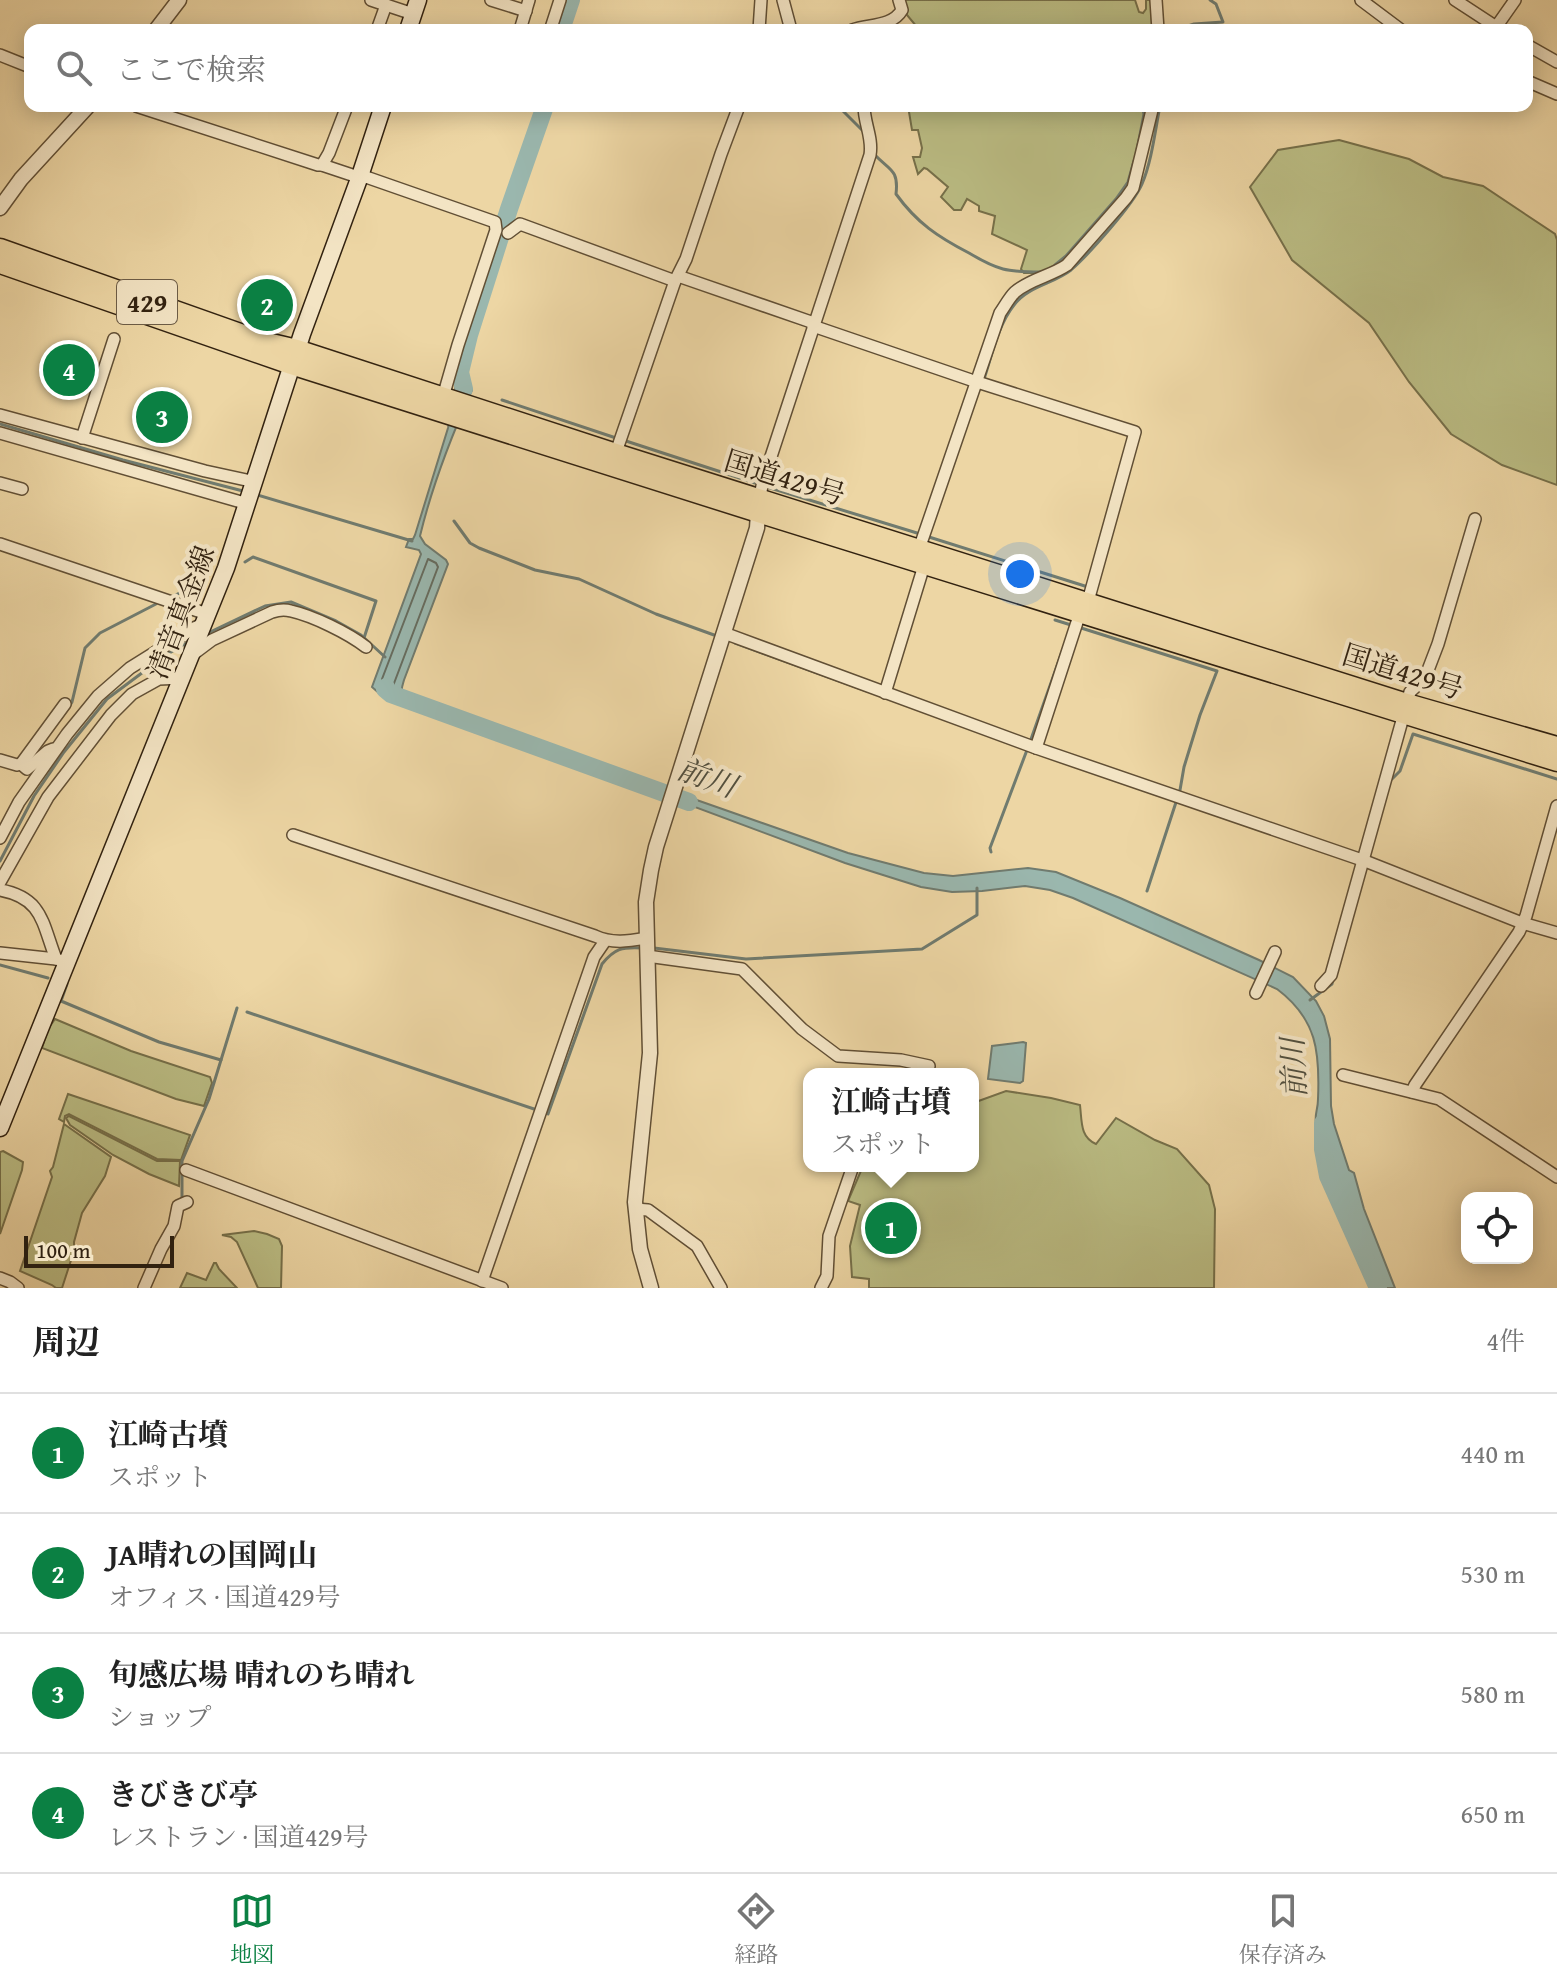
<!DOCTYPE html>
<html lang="ja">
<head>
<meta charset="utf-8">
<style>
	body { margin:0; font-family:"Gentium Book Plus","Noto Serif JP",serif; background:#f2f2f2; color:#222 }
	.controls { position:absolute; right:24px; bottom:24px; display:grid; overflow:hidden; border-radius:16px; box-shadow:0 4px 20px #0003 }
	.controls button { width:72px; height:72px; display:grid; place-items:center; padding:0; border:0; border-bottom:2px solid #e0e0e0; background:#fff; color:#222; font:40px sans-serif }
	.scale { position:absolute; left:24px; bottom:20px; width:150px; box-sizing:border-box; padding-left:8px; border:4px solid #322210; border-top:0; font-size:22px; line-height:28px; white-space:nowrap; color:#322210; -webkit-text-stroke:6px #f3e4c4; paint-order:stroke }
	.you { position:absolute; left:1020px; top:574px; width:28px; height:28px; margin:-20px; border:6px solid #fff; border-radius:50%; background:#1a73e8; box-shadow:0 0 0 12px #1a73e833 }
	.badge { display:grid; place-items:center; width:52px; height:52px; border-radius:50%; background:#0b8043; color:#fff; font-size:26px; font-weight:700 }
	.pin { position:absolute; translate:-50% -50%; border:4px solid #fff; box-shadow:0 2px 8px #0006 }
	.popup { position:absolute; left:803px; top:1068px; width:176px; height:104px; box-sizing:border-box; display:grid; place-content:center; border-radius:16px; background:#fff; filter:drop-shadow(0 2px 6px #0005); font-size:26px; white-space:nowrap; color:#767676 }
	.popup b { font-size:30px; color:#222 }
	.popup::after { content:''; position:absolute; left:50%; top:100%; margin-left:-16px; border:16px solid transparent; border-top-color:#fff }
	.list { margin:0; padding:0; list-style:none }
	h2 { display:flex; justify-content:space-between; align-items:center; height:104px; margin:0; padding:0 32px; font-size:34px }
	h2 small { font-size:26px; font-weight:400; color:#767676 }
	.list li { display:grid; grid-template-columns:52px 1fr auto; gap:24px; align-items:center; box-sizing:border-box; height:120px; padding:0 32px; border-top:2px solid #e0e0e0 }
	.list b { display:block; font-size:30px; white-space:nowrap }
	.list p { margin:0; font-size:26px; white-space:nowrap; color:#767676 }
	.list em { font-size:26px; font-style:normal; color:#767676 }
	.icon { flex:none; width:44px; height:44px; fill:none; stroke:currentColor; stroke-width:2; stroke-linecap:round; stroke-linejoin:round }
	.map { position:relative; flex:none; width:1557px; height:1288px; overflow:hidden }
	.search { position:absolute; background:#fff; box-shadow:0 4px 20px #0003; left:24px; right:24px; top:24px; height:88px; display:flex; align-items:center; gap:20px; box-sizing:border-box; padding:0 28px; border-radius:16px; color:#767676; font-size:30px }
	.sheet { height:584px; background:#fff }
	nav { display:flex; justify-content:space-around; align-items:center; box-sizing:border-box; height:112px; border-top:2px solid #e0e0e0; background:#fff; font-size:22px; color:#767676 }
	nav a { display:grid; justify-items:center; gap:4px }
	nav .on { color:#0b8043 }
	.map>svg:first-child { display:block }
	.green { fill:#bbbd84; stroke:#76704a; stroke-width:2 }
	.water { fill:#9ab7ae; stroke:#707b6f; stroke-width:2 }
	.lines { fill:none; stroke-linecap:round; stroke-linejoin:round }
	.shore { stroke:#666c5f; stroke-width:2 }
	.stream { stroke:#707b6f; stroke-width:3 }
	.river { stroke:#9ab7ae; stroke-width:18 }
	.minor-casing { stroke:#614f35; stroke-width:14 }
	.tertiary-casing { stroke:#614f35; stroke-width:17 }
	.secondary-casing { stroke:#322210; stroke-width:19 }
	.trunk-casing { stroke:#322210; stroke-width:21 }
	.minor { stroke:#f3e4c4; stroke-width:11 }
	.tertiary { stroke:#f3e4c4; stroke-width:14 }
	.secondary { stroke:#f3e4c4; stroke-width:16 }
	.trunk { stroke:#edd6a4; stroke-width:18 }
	.labels { text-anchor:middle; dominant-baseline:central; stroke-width:8; stroke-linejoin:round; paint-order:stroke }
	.shield { fill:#f3e4c4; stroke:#6c5c46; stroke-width:2 }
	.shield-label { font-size:26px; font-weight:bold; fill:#322210 }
	.street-label { font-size:28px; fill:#322210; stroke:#f3e4c4 }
	.water-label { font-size:30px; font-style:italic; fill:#514f3f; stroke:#f3e4c4 }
</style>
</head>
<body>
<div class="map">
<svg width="1557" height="1288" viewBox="0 0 1557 1288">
	<rect width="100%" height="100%" fill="#edd6a4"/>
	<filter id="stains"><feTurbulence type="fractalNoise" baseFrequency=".0025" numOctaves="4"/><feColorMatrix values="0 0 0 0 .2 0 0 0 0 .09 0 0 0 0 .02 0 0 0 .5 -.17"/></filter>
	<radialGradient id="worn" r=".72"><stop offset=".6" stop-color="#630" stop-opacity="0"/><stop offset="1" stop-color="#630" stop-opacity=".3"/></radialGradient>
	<!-- green -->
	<g class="green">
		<polygon points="903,0 1135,0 1139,12 1143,13 1146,9 1146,0 1151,0 1152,26 1149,30 916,30 917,27 907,15"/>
		<polygon points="908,106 1148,106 1129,181 1120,197 1059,265 1042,273 1024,273 1021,269 1027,250 992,234 995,216 979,211 979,206 967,199 961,210 954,210 941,197 948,187 927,169 924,168 918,174 913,157 920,157 922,148 918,130 912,130"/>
		<polygon points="1339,140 1409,159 1443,177 1483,186 1555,234 1557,240 1557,485 1502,465 1451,434 1409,382 1369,323 1292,260 1250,187 1278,150"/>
		<polygon points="55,1019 131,1051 210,1077 212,1083 204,1106 176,1099 42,1048 48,1029"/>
		<path d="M1006 1091 1051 1098 1080 1105C1082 1122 1080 1137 1096 1144L1116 1118 1155 1140 1177 1149 1209 1185 1215 1209 1214 1288H869V1279L852 1277 850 1246 860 1205 848 1201 863 1166H973V1103Z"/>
		<polygon points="68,1094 190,1135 181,1160 157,1159 69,1114 65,1116 64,1122 59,1119"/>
		<polygon points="69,1116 157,1161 180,1161 179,1186 149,1174 113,1155 70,1125 66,1118"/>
		<polygon points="64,1124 111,1157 105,1176 82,1213 74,1242 74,1251 62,1288 56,1288 52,1285 20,1271 52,1177 50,1171 53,1167"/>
		<polygon points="3,1151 23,1162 22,1170 0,1234 0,1152"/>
		<polygon points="254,1231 267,1234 279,1239 282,1246 281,1288 258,1288 237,1242 231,1237 222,1235"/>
		<polygon points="214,1263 216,1263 219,1269 237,1288 180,1288 187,1273 206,1280"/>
	</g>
	<!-- water -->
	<g class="water">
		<path d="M459 368 463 369 472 390C451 437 432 486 420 536L425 544 446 560 448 564 404 680C402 687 400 691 405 696L403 702 380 694 372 687 421 554 419 550 406 547 409 539H413L415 535 448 428Z"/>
		<path d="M671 791 848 853 924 873 953 876 1028 868 1056 872 1120 898 1259 960 1293 977 1316 1001 1324 1016 1330 1039 1331 1106 1334 1124 1349 1170 1354 1173 1364 1209 1395 1288H1377L1371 1281C1353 1231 1331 1181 1317 1129 1313 1115 1318 1112 1318 1099 1320 1052 1317 1019 1277 989L1073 898 1050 890 1025 886 982 891 952 892 921 887 845 863 668 797Z"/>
		<polygon points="1023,1042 1026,1043 1023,1081 1020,1083 988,1079 992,1046"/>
	</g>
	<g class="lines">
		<!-- shore -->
		<polygon class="shore" points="428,559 436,563 438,567 393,686 388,688 382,685 382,679"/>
		<!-- stream -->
		<g class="stream">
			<polyline points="1166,29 1179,29 1194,24 1223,22 1216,4 1210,0"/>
			<polyline points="838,106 864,132"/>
			<polyline points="1137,150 1144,114 1142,106"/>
			<path d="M875 155C889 170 899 169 896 194 917 223 938 237 969 253 979 259 992 266 1003 269 1015 272 1029 272 1041 272"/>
			<polyline points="1055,265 1066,256 1116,199 1128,182 1134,161"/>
			<path d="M984 379C992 355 998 325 1014 305 1028 286 1053 284 1071 270 1089 254 1133 205 1142 184 1152 160 1155 131 1160 106"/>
			<polyline points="502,400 616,438"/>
			<polyline points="0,424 123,460 243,491"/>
			<polyline points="626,441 755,483"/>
			<polyline points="767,487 917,533"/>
			<polyline points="254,494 412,541"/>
			<polyline points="454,521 470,543 479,548 535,570 579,579 656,614 714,635"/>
			<polyline points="929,537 1088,587"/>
			<polyline points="245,562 253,557 376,601 364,638"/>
			<polyline points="174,596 201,581"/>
			<polyline points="1055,620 1071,625"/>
			<polyline points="1078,627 1217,671 1200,715 1184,767 1180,790 1147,891"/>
			<polyline points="208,633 265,606 291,602 336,621 361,635 385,657"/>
			<polyline points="735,643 867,691"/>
			<polyline points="69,707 72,702 85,648 100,633 156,604"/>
			<polyline points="1389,779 1392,779 1400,771 1413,734 1557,779"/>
			<polyline points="991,852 990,848 1030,742 1063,649"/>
			<polyline points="0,861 34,796 64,752 107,699 166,655 190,641"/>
			<polyline points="654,948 746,959 922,949 977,915 977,888"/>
			<polyline points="0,965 48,978"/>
			<polyline points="67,984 61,1001 159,1042 221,1060"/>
			<polyline points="1310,1000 1332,984 1333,979"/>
			<polyline points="247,1012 534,1109"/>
			<path d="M546 1113 548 1114 602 964C615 948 622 947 642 948"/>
			<polyline points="182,1200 182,1161 209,1099 237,1008"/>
		</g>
		<!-- river -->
		<g class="river">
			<polyline points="561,30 571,0"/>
			<polyline points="464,389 460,372 469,335 509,209 545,106"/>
			<polyline points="386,687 385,689 391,694 689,802"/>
			<polyline points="1323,1123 1323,1149 1328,1176 1378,1288"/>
		</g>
		<!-- minor casing -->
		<g class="minor-casing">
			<g id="minor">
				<polyline points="371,0 413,14"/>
				<polyline points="491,0 526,11"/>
				<polyline points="783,0 791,30"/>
				<polyline points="1156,0 1158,30"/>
				<polyline points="1361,0 1401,30"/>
				<polyline points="1455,0 1501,30"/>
				<polyline points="551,28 560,0"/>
				<polyline points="377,30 386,5"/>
				<polyline points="520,30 529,0"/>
				<polyline points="759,30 761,0"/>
				<path d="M852 30C869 24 892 27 902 10L899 0"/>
				<polyline points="1494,30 1515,0"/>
				<polyline points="1527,45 1557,62"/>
				<polyline points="0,55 30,67"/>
				<polyline points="1527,81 1557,94"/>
				<polyline points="136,106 318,165 322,165 352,175 366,177 495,222 496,230 458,345 443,397"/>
				<polyline points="322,165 329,153 347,106"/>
				<polyline points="508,233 520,224 675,281"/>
				<polyline points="678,276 814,323"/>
				<polyline points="813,326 971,380 1135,432 1090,594 1080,613 1036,748"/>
				<polyline points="0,415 205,471 255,482"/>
				<polyline points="0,433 248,504"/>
				<polyline points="82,438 114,339"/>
				<polyline points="614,458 675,281 686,259 721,154 739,106"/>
				<polyline points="0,483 22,489"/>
				<path d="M759 501 763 481 870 155C873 138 864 123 864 106"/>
				<polyline points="0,544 207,614"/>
				<path d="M918 552 1000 313C1005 306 1009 298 1015 292 1030 279 1051 276 1067 265L1126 198 1133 188 1153 106"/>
				<polyline points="724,633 1036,748 1365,861 1522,923 1557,933"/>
				<path d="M192 655 212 640 272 612C278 610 284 609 291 611 313 616 348 633 366 647"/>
				<polyline points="885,693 926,559"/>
				<polyline points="0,760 17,765 21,764 27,769 48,751 53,749"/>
				<polyline points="21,764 65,704"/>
				<path d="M293 835 595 936C612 944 629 941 647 938"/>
				<polyline points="0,838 19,802 67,734 98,696 130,668 194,628 203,624"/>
				<polyline points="0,882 48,797 111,715 132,694 159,679 182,678"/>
				<path d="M0 890C43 898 42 923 56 959L67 962"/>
				<polyline points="0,953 56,959"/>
				<polyline points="647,956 742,969 802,1029 838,1056 901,1060 929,1066 925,1074"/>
				<polyline points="1321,986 1331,975 1410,692 1425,678 1438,644 1475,519"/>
				<polyline points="1256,993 1275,952"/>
				<polyline points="1343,1075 1439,1099 1557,1177"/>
				<polyline points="1412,1092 1415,1085 1519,932 1526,916 1557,806"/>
				<polyline points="186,1170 502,1288"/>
				<polyline points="635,1209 648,1210 697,1246 721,1288"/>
				<polyline points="0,1278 10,1282 18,1288"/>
				<polyline points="482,1281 594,957 605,941"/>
				<polyline points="144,1288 161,1249 174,1226 178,1206 187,1202"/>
				<polyline points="821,1288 827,1276 829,1236 853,1166"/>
			</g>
		</g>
		<!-- tertiary casing -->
		<g class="tertiary-casing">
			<g id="tertiary">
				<polyline points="156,30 179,0"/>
				<polyline points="0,208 21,179 88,106"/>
				<polyline points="651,1288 640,1249 635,1202 650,1053 646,902 651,870 656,847 757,528 758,513"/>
			</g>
		</g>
		<!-- secondary casing -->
		<g class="secondary-casing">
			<g id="secondary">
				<polyline points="408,30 418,0"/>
				<polyline points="0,1128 226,568 302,334 360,176 383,106"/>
			</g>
		</g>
		<!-- trunk casing -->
		<g class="trunk-casing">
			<g id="trunk">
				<polyline points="0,248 263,341 297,349 616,453 1087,602 1407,703 1557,746"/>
				<polyline points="0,264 291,365 758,513 1557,762"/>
			</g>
		</g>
		<!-- minor -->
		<use href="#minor" class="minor"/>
		<!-- tertiary -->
		<use href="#tertiary" class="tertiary"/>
		<!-- secondary -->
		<use href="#secondary" class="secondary"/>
		<!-- trunk -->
		<use href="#trunk" class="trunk"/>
	</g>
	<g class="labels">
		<!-- shield labels -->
		<rect class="shield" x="117" y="280" width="60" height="44" rx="6"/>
		<g class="shield-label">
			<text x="147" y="302">429</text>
		</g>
		<!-- street labels -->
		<g class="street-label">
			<text transform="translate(785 477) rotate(17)">国道429号</text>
			<text transform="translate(180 612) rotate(-69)">清音真金線</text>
			<text transform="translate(1403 671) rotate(17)">国道429号</text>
		</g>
		<!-- water labels -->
		<g class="water-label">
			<text transform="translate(707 777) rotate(20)">前川</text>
			<text transform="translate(1293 1068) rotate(-93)">前川</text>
		</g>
	</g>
	<rect width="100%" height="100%" filter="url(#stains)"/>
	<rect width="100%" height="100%" fill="url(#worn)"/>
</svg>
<div class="controls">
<button><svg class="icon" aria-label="locate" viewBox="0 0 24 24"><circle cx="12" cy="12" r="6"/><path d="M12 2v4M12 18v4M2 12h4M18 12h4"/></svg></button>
</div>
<div class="scale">100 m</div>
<div class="you"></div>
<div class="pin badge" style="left:891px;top:1228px">1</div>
<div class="popup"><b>江崎古墳</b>スポット</div>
<div class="pin badge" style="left:267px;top:305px">2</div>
<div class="pin badge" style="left:162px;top:417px">3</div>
<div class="pin badge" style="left:69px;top:370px">4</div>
<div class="search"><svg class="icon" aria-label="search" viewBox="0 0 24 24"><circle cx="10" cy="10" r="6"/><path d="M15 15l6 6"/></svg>ここで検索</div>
</div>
<section class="sheet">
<h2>周辺<small>4件</small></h2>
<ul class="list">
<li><span class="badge">1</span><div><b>江崎古墳</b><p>スポット</p></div><em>440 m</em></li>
<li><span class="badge">2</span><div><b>JA晴れの国岡山</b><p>オフィス · 国道429号</p></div><em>530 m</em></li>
<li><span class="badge">3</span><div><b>旬感広場 晴れのち晴れ</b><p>ショップ</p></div><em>580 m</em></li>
<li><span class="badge">4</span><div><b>きびきび亭</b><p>レストラン · 国道429号</p></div><em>650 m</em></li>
</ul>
</section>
<nav>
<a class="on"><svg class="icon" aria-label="map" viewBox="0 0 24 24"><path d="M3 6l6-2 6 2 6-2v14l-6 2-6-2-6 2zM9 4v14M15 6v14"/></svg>地図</a>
<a><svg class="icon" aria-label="directions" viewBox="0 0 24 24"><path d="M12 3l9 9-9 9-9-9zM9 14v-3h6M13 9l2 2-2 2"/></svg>経路</a>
<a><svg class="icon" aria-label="saved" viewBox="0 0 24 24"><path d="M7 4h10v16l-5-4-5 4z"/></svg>保存済み</a>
</nav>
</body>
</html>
